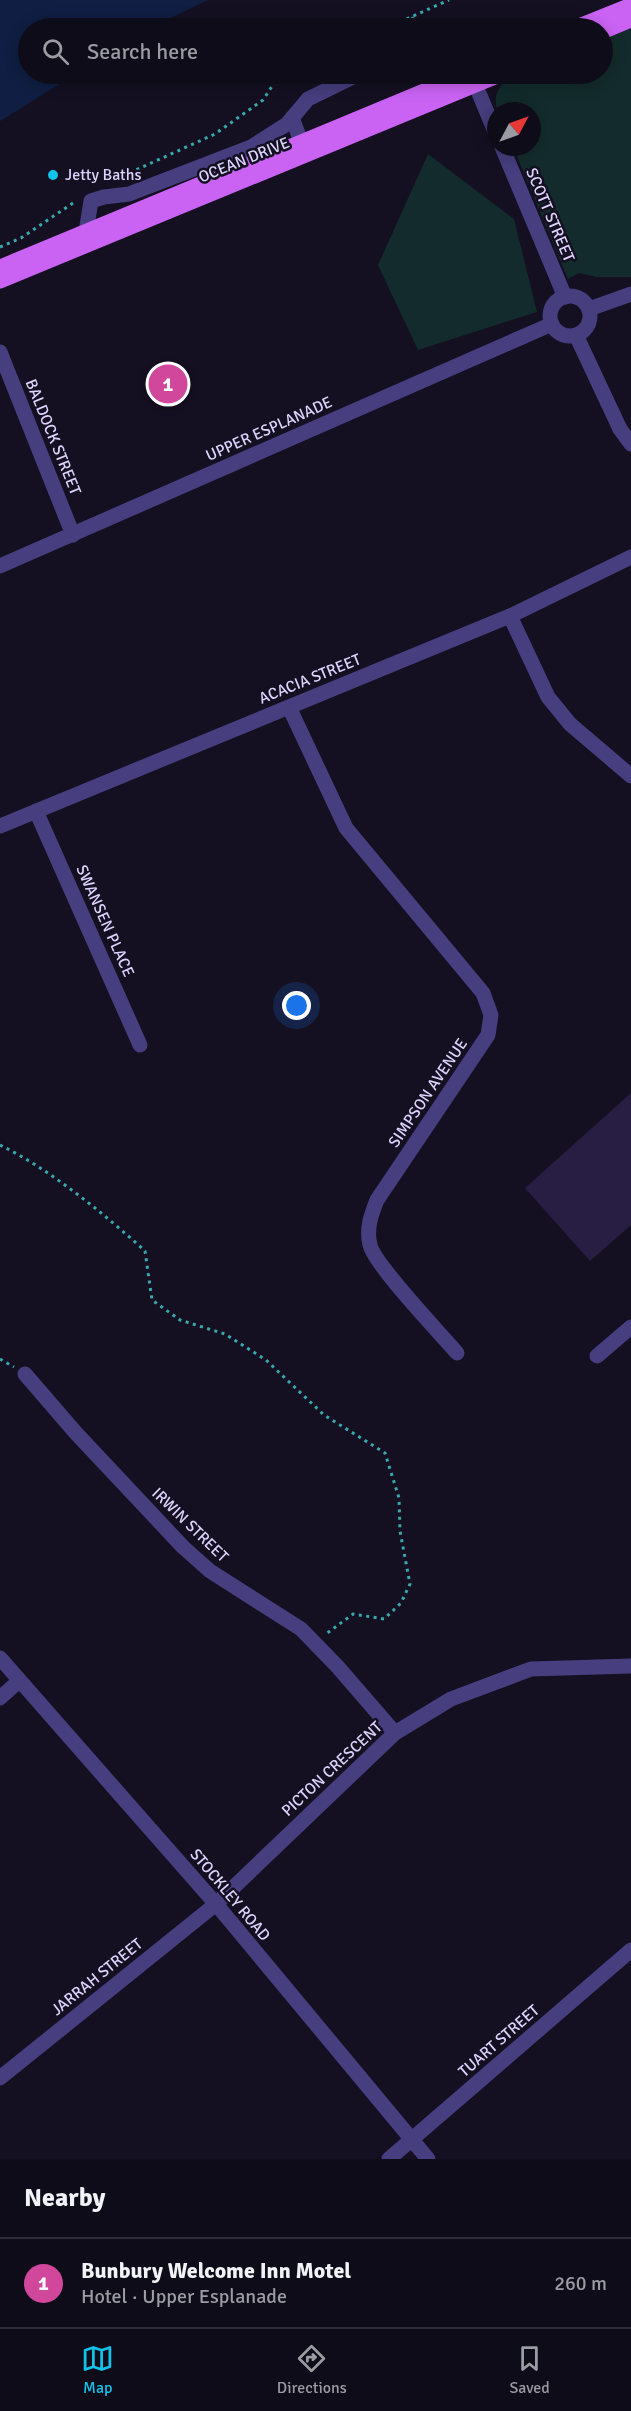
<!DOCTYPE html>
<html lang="en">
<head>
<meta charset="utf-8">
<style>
	body { margin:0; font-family:Signika,sans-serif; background:#181523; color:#f1f3f6 }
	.compass { position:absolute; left:487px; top:102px; width:54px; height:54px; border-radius:50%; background:#0f0c1a; box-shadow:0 3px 15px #0003; rotate:49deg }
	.you { position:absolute; left:297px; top:1006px; width:21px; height:21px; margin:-15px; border:4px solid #fff; border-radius:50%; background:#1a73e8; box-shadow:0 0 0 9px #1a73e833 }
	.badge { display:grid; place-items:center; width:39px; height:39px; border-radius:50%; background:#11c3eb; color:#fff; font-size:20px; font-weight:700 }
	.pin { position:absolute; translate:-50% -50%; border:3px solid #fff; box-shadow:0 2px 6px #0006 }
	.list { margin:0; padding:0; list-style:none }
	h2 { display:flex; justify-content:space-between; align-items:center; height:78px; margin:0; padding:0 24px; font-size:26px }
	h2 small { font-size:20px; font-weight:400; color:#9b9ba2 }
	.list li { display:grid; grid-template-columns:39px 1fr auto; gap:18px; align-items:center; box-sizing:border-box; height:90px; padding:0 24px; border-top:2px solid #2f2c39 }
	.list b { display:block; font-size:22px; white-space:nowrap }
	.list p { margin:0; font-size:20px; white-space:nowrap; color:#9b9ba2 }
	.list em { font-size:20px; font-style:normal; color:#9b9ba2 }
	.icon { flex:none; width:33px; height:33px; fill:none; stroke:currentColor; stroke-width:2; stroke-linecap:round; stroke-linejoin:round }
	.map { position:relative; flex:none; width:631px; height:2159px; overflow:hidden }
	.search { position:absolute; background:#0f0c1a; box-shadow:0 3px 15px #0003; left:18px; right:18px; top:18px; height:66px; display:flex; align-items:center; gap:15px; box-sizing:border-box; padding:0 21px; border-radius:33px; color:#9b9ba2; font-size:22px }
	.sheet { height:168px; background:#0f0c1a }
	nav { display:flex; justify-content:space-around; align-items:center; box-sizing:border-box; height:84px; border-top:2px solid #2f2c39; background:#0f0c1a; font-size:16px; color:#9b9ba2 }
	nav a { display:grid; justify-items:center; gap:3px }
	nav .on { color:#11c3eb }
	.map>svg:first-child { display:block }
	.green { fill:#132b2c }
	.water { fill:#0f1e42 }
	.building { fill:#281d42 }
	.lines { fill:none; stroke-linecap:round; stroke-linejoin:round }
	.path { stroke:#37aaad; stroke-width:3; stroke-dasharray:3 4.5; stroke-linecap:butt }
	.minor { stroke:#463e7e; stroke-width:15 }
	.major { stroke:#ca63f4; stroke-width:15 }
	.poi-dot { fill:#11c3eb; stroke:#141022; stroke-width:2 }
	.labels { text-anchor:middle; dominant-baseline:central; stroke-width:5; stroke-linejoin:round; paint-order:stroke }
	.street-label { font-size:16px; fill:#dcd4fc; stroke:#141022 }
	.poi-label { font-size:16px; fill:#dcd4fc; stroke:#141022; text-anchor:start }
</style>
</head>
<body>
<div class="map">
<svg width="631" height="2159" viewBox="0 0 631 2159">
	<rect width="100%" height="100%" fill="#141022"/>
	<!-- green -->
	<g class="green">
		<path d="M631 26V277H596L579 273 568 279 513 147H532V111H498C491 96 501 80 516 74H602L603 38Z"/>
		<polygon points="428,154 514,219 537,312 418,350 378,265"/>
	</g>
	<!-- water -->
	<polygon class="water" points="0,0 208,0 150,28 28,28 28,74 76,74 0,121"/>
	<!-- building -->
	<polygon class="building" points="631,1093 631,1225 590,1261 525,1188"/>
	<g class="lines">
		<!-- path -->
		<g class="path">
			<polyline points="412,17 418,28"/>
			<polyline points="386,28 449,0"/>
			<polyline points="406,83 404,78 407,74"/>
			<polyline points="116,179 215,134 263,100 280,74"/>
			<polyline points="0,247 21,238 76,201"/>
			<path d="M0 1145C51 1170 103 1213 145 1251L152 1300 180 1320 225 1334 266 1360 324 1415 385 1453 399 1498 400 1531 410 1584 401 1603 384 1619 353 1614 326 1634"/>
			<polyline points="0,1359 14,1367"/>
		</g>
		<!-- minor -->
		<g class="minor">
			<polyline points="471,74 496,134"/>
			<polyline points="292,118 306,154"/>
			<polyline points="502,147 565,297"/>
			<polyline points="89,240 86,232 91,201 104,197 129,194 251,147 287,124 308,99 359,74"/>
			<circle cx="570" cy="316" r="20"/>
			<polyline points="589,309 631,294"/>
			<polyline points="576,335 620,429 631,444"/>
			<polyline points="0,352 73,535"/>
			<polyline points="0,566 552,324"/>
			<polyline points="510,616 548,697 570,724 631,776"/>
			<path d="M289 707 346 828 483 993 491 1015 488 1035 377 1200C371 1215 366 1229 370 1245 374 1264 440 1333 457 1353"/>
			<polyline points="36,811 140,1045"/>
			<polyline points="0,826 510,616 631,557"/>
			<polyline points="597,1356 631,1327"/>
			<polyline points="25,1374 75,1432 183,1547 210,1571 301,1629 337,1666 395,1733"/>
			<polyline points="0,1658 216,1904 428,2159"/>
			<polyline points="0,1698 19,1681"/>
			<polyline points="0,2078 216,1904 395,1733 451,1699 531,1669 631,1666"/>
			<polyline points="389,2159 631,1950"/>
		</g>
		<!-- major -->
		<g class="major">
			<polyline points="574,28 631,5"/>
			<polyline points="602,32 631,20"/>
			<polyline points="0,267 465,74"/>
			<polyline points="0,281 502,74"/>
		</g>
	</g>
	<!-- markers -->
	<circle class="poi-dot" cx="53" cy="175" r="6"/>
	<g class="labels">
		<!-- street labels -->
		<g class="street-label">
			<text transform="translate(244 160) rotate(-22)">OCEAN DRIVE</text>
			<text transform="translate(550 215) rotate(67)">SCOTT STREET</text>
			<text transform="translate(269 429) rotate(-24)">UPPER ESPLANADE</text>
			<text transform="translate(53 437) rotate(68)">BALDOCK STREET</text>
			<text transform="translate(310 679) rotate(-22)">ACACIA STREET</text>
			<text transform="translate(105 921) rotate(66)">SWANSEN PLACE</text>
			<text transform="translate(428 1093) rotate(-56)">SIMPSON AVENUE</text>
			<text transform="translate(190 1525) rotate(44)">IRWIN STREET</text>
			<text transform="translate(332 1769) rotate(-43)">PICTON CRESCENT</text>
			<text transform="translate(230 1895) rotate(50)">STOCKLEY ROAD</text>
			<text transform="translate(97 1977) rotate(-39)">JARRAH STREET</text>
			<text transform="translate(499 2041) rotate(-41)">TUART STREET</text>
		</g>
		<!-- poi labels -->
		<g class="poi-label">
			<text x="65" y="175">Jetty Baths</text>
		</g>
	</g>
</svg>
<svg class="compass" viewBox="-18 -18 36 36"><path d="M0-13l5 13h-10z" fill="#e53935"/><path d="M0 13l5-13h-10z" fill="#9b9ba2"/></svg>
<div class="you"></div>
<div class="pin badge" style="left:168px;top:384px;background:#d1479c">1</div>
<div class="search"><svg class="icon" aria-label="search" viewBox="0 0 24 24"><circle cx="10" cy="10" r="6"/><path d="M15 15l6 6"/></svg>Search here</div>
</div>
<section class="sheet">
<h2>Nearby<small></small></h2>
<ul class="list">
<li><span class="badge" style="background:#d1479c">1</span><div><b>Bunbury Welcome Inn Motel</b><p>Hotel · Upper Esplanade</p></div><em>260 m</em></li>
</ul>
</section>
<nav>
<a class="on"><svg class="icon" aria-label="map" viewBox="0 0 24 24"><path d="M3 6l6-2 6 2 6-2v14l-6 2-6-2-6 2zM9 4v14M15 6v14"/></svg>Map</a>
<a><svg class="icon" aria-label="directions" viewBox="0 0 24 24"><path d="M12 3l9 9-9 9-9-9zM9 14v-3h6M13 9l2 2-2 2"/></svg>Directions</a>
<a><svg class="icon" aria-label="saved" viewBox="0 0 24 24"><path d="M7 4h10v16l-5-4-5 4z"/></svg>Saved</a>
</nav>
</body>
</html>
